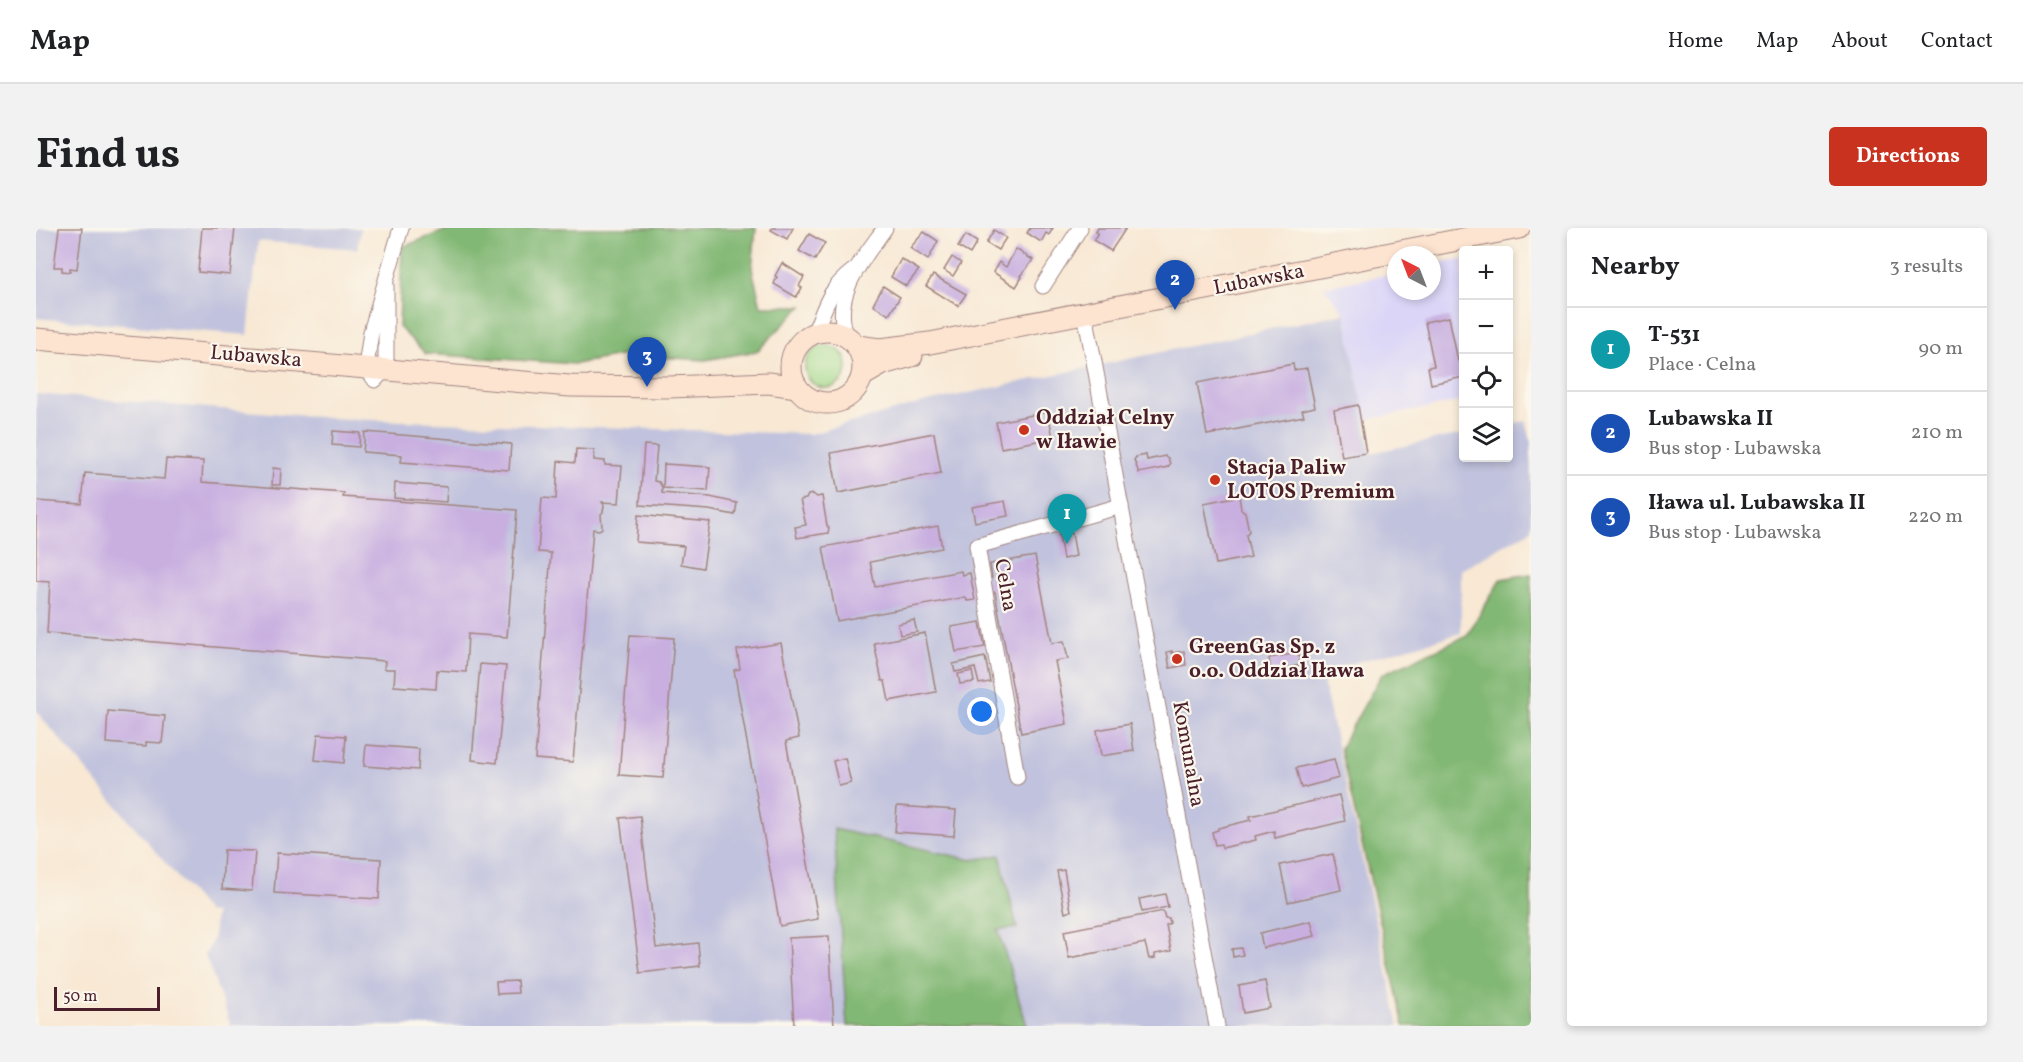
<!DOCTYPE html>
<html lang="en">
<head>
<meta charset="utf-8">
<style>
	body { margin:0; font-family:Vollkorn,serif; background:#f2f2f2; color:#202124 }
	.controls { position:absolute; right:18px; top:18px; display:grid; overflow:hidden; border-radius:6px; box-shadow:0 3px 9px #0003 }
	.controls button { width:54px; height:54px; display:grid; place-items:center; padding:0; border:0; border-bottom:2px solid #e0e0e0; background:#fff; color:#202124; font:30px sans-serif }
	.compass { position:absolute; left:1351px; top:18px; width:54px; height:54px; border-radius:50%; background:#fff; box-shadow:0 3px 9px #0003; rotate:318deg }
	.scale { position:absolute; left:18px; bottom:15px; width:106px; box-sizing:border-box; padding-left:6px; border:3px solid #4a1f2b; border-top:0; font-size:16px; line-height:21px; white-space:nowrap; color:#4a1f2b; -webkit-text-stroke:4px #fbf7ec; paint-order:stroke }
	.you { position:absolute; left:946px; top:484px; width:21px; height:21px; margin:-15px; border:4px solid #fff; border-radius:50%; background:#1a73e8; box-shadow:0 0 0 9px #1a73e833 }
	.badge { display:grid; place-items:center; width:39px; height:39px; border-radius:50%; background:#c8321e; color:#fff; font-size:20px; font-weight:700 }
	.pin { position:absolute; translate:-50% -50px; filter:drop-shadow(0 2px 3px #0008) }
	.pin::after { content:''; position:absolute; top:32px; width:21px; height:18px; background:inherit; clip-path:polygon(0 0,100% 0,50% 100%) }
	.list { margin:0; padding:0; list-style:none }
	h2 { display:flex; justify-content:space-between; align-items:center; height:78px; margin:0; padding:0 24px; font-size:26px }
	h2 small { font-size:20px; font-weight:400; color:#757577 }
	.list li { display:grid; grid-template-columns:39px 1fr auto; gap:18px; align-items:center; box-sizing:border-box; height:84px; padding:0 24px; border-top:2px solid #e0e0e0 }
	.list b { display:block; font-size:22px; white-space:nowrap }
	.list p { margin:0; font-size:20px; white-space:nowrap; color:#757577 }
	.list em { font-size:20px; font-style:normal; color:#757577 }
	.icon { flex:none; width:33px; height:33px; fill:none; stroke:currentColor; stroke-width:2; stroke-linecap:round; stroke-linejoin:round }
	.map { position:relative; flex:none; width:1495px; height:798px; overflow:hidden; border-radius:6px }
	header { display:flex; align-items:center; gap:36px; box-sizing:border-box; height:84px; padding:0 30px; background:#fff; border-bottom:2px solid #e0e0e0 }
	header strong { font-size:28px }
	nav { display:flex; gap:33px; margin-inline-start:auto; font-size:21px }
	.intro { display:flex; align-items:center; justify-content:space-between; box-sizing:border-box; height:144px; padding:0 36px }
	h1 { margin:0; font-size:42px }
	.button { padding:15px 27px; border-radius:6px; background:#c8321e; color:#fff; font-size:21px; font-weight:700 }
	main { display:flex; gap:36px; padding:0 36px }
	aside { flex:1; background:#fff; border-radius:6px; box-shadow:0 3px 9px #0003 }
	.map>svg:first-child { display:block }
	.built { fill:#dbd6f7 }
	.industrial { fill:#c1c2dd }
	.green { fill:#a3d889; stroke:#767c5a; stroke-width:1.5 }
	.forest { fill:#82b875; stroke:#666c50; stroke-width:1.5 }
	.building { fill:#c8afe0 }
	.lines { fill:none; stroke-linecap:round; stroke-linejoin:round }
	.minor-casing { stroke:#a18480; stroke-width:17 }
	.secondary-casing { stroke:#a18480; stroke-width:23 }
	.minor { stroke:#fff; stroke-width:15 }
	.secondary { stroke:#fde4d1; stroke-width:21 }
	.poi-dot { fill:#c8321e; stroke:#fbf7ec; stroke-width:2 }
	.labels { text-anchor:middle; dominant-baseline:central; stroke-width:4.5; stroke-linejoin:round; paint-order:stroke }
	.street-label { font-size:21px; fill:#4a1f2b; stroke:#fbf7ec }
	.poi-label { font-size:21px; font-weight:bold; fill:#4a1f2b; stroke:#fbf7ec; text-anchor:start }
</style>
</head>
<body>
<header>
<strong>Map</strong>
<nav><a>Home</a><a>Map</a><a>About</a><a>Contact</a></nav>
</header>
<div class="intro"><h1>Find us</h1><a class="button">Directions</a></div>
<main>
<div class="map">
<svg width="1495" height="798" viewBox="0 0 1495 798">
	<rect width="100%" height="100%" fill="#fbf7ec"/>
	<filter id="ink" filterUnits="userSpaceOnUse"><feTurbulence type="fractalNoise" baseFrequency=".0167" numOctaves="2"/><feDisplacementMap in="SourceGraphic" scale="12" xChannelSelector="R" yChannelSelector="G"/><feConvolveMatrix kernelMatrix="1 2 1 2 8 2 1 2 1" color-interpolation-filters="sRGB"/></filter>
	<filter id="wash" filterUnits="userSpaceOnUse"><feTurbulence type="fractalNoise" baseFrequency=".008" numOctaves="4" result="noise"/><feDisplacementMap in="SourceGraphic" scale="24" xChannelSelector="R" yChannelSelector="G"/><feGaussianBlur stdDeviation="1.35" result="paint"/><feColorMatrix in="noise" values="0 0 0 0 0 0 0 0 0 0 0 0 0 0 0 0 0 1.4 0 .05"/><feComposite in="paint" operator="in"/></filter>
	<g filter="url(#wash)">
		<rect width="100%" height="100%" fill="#f8e8d4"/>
		<!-- built -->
		<polygon class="built" points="1427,31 1427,173 1329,192 1309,85 1288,59 1360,45 1360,63 1396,63 1396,37"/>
		<!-- industrial -->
		<g class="industrial">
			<polygon points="0,0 325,0 321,21 222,13 212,107 0,90"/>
			<polygon points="1309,85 1335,225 1427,206 1428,230 1472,230 1473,196 1490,193 1495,214 1495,302 1425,342 1425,405 1285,444 1363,798 195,798 169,727 177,711 179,685 171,684 0,483 0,166 308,191 775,206 886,175"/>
		</g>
		<!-- green -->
		<circle class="green" cx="790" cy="139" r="21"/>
		<!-- forest -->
		<g class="forest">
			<polygon points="416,0 720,0 716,41 725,78 766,78 721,123 669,132 590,127 539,136 390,126 363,99 366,19"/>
			<polygon points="1495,346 1495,798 1368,798 1304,520 1346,446 1431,408 1465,351"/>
			<polygon points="798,601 936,632 964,627 981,700 962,702 991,798 811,798"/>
		</g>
		<g id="blocks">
			<!-- building -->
			<g class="building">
				<polygon points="23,0 46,0 41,41 34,40 34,44 26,43 26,39 18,39"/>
				<polygon points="166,0 199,0 194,47 162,44"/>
				<polygon points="736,0 757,0 751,11 735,2"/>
				<polygon points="994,0 1017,0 1013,7 1010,5 1005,14 991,5"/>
				<polygon points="1062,0 1090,0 1075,23 1057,12 1062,5 1060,4"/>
				<polygon points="958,2 970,10 962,22 950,15"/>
				<polygon points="888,4 902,13 892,32 874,20"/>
				<polygon points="773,6 789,15 779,32 763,23"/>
				<polygon points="930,7 941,14 934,26 922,19"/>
				<polygon points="980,21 997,32 985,48 986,49 980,59 957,44 963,34 970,39"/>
				<polygon points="916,29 925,35 917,48 908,42"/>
				<polygon points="865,31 883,42 870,58 855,49"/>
				<polygon points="746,35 768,49 763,58 766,60 760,69 738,56 741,49 739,48"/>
				<polygon points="897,47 930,66 922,78 890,58"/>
				<polygon points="847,58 864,69 853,87 837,77"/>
				<polygon points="1413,89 1422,133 1428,132 1428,149 1395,156 1392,139 1398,138 1389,94"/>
				<polygon points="1257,136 1258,142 1271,140 1279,179 1266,182 1268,188 1171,207 1161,155"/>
				<polygon points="1322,177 1330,225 1306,229 1298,182"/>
				<polygon points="1012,184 1017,210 965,220 960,194"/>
				<polygon points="297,203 324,205 323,219 296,217"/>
				<polygon points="329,204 475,216 473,242 365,234 366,227 327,224"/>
				<polygon points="898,205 905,245 802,265 795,225"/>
				<polygon points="608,217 621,218 618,253 623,254 626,259 626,265 674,269 701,275 699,287 673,282 604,277"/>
				<polygon points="540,221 558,222 558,232 569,233 569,237 586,238 583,275 566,274 568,277 567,284 565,286 566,300 563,302 557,301 537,534 499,531 515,325 502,324 506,270 520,271 522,233 539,235"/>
				<polygon points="1110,227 1111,232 1129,228 1132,230 1134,236 1132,239 1103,245 1098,232 1100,229"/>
				<polygon points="130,231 167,233 166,254 308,265 307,269 481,282 471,409 432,406 430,444 401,442 400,461 358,458 359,441 348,441 349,433 11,405 14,354 0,353 0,273 46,276 49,245 128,251"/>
				<polygon points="628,236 674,239 672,263 627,260"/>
				<polygon points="237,240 245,241 244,257 236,257"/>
				<polygon points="359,255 411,259 410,274 358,270"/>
				<polygon points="777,266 781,269 786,268 791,298 793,300 792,305 761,310 759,299 770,297 764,272 770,271 772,267"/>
				<polygon points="1203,268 1205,281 1209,284 1213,303 1210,307 1215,329 1180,336 1168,275"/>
				<polygon points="969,273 972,288 939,294 936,279"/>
				<polygon points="602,287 674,294 667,340 645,336 648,318 600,314"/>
				<polygon points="902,298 906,320 834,334 839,359 925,343 926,347 934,345 939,372 931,373 930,369 801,393 787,319"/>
				<polygon points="1036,305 1040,328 1027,331 1023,307"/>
				<polygon points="999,328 1016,415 1028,413 1032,431 1019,433 1031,496 985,505 959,364 951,365 949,352 956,350 954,336"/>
				<polygon points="878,392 881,404 864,407 862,396"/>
				<polygon points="944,394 949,419 920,424 915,399"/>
				<polygon points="889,405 900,464 853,473 849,453 846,453 838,415"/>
				<polygon points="594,407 638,410 627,550 583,547"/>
				<polygon points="745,415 763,510 750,513 782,691 744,698 698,442 704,441 701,422"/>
				<polygon points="1136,423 1136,425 1148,423 1150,437 1134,440 1131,424"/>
				<polygon points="1262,425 1264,437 1235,443 1233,430"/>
				<polygon points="949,429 954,454 943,456 939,440 919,444 917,436"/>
				<polygon points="444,436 470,438 461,535 436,532"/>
				<polygon points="936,443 938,454 924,456 922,446"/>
				<polygon points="72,483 129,488 126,515 110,514 110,518 70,515"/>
				<polygon points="1094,496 1098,523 1065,528 1061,502"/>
				<polygon points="282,506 310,508 308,535 279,532"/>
				<polygon points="330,517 383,521 382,542 328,538"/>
				<polygon points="809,530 815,555 803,558 797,533"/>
				<polygon points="1298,531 1303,550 1265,560 1260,540"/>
				<polygon points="1303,567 1309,593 1239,610 1238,603 1219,608 1220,612 1186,620 1185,616 1179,617 1176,604 1182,602 1182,600 1215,592 1214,588"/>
				<polygon points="861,578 920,582 918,608 859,604"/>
				<polygon points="604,588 620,720 662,715 664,738 604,745 584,590"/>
				<polygon points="188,622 219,623 216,663 186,661"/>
				<polygon points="241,625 345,631 343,671 238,665"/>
				<polygon points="1297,626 1305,662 1252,674 1244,637"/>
				<polygon points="1028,642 1035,683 1029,685 1021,643"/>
				<polygon points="1129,666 1132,679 1106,684 1103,671"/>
				<polygon points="1127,683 1129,690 1133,690 1134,695 1130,697 1135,723 1119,726 1119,730 1113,731 1109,715 1033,730 1028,703"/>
				<polygon points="1275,693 1279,708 1227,720 1224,705"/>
				<polygon points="793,708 798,798 758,798 753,710"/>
				<polygon points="1205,720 1207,727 1197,729 1196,721"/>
				<polygon points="481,753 482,765 461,766 460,754"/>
				<polygon points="1229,753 1234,780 1207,785 1203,758"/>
			</g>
		</g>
	</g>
	<g filter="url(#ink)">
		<use href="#blocks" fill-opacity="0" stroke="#a18480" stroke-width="1.5"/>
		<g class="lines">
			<!-- minor casing -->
			<g class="minor-casing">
				<g id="minor">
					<polyline points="350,56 350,140 339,152 330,139 335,104 365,0"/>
					<polyline points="1007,58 1044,0"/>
					<polyline points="1049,85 1181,798"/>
					<path d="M778 105C790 78 792 62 817 43"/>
					<path d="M811 109C794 68 827 31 849 0"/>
					<polyline points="981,549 941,318 1085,278"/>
				</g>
			</g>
			<!-- secondary casing -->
			<g class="secondary-casing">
				<g id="secondary">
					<circle cx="791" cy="139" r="36"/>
					<polyline points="0,111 534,158 633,159 733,155 761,159"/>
					<polyline points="821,118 844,121 894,115 1483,0"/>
					<polyline points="826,148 847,136 876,128"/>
				</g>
			</g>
			<!-- minor -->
			<use href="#minor" class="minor"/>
			<!-- secondary -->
			<use href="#secondary" class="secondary"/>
		</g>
	</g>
	<!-- markers -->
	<g class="poi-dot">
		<circle cx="988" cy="202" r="6"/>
		<circle cx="1179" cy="252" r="6"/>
		<circle cx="1141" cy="431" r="6"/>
	</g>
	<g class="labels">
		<!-- street labels -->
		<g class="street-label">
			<text transform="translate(1223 52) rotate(-11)">Lubawska</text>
			<text transform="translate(220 129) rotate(5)">Lubawska</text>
			<text transform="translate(969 357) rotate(80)">Celna</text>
			<text transform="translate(1152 526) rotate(80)">Komunalna</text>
		</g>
		<!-- poi labels -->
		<g class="poi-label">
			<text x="1000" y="190">Oddział Celny<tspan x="1000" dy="24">w Iławie</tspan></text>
			<text x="1191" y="240">Stacja Paliw<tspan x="1191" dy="24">LOTOS Premium</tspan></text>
			<text x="1153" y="419">GreenGas Sp. z<tspan x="1153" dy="24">o.o. Oddział Iława</tspan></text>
		</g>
	</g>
</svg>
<div class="controls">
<button>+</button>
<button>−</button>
<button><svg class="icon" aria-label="locate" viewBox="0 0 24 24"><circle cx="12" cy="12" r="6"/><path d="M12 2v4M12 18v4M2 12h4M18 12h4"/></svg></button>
<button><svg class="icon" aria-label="layers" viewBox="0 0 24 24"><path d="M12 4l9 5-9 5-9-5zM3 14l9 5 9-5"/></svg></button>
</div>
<svg class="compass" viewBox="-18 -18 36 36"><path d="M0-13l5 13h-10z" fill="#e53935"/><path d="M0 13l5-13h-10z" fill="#757577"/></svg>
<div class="scale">50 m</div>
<div class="you"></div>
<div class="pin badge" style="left:1031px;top:316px;background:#0f9aa8">1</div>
<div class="pin badge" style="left:1139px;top:82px;background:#1a4fb4">2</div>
<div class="pin badge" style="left:611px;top:159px;background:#1a4fb4">3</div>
</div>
<aside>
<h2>Nearby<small>3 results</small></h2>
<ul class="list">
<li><span class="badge" style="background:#0f9aa8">1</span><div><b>T-531</b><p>Place · Celna</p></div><em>90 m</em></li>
<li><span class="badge" style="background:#1a4fb4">2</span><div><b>Lubawska II</b><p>Bus stop · Lubawska</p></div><em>210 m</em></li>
<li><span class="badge" style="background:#1a4fb4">3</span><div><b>Iława ul. Lubawska II</b><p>Bus stop · Lubawska</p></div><em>220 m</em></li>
</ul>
</aside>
</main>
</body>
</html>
